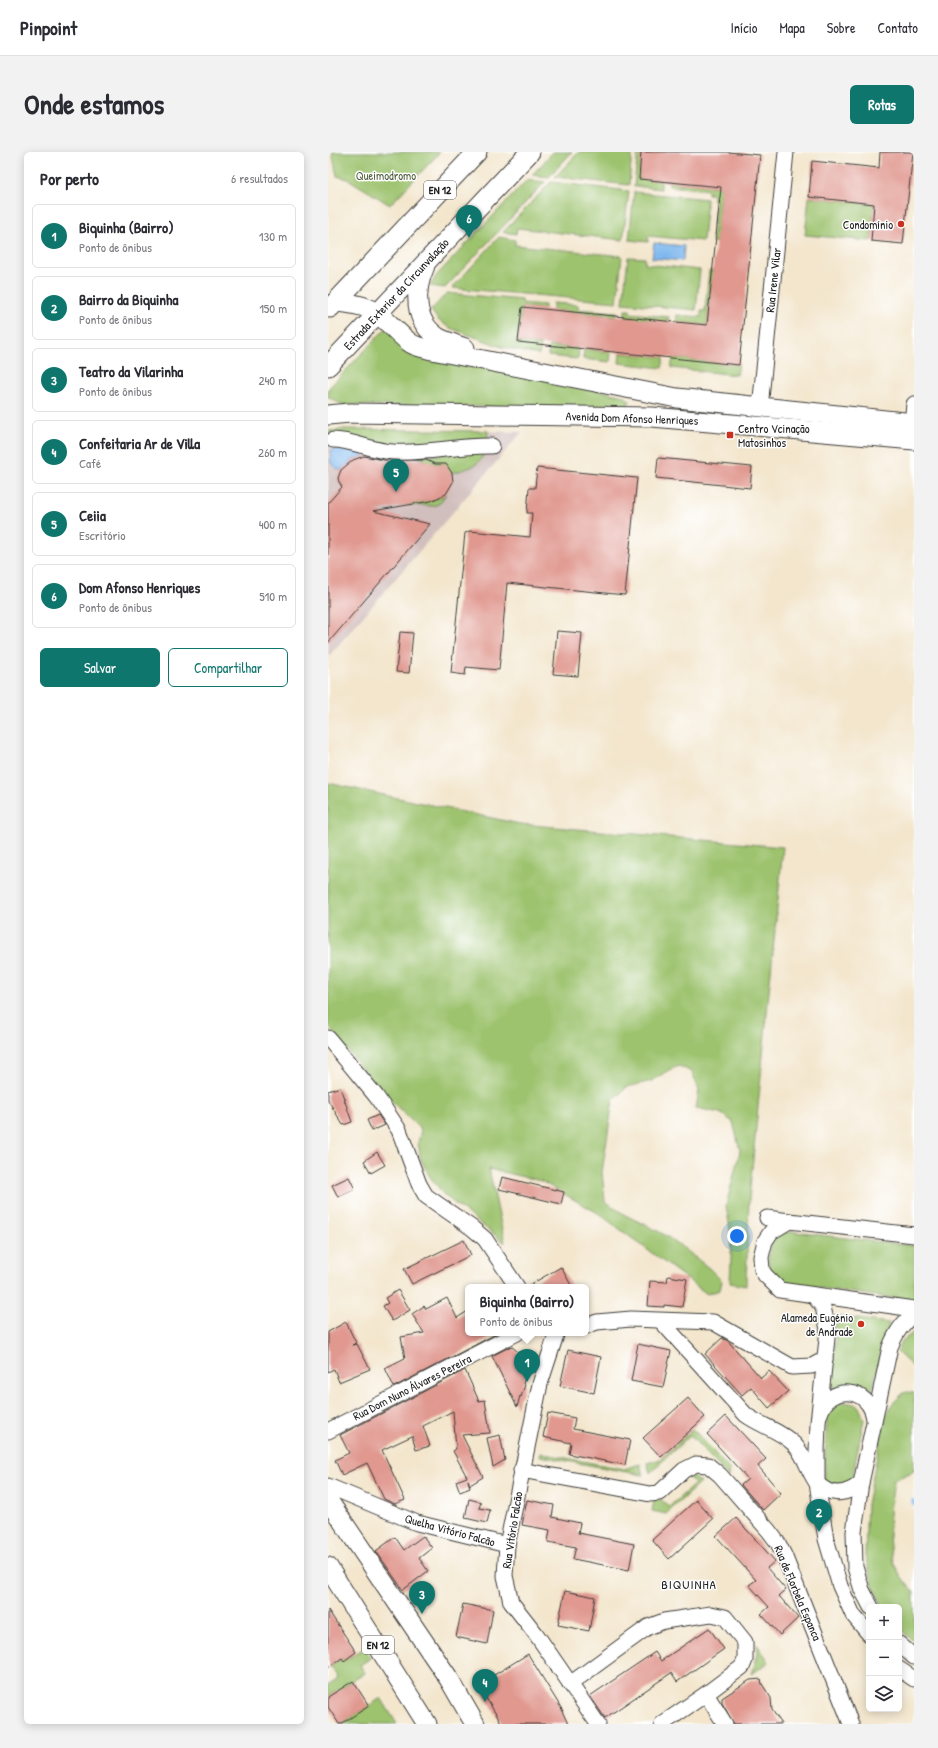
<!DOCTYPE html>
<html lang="pt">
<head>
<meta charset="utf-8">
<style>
	body { margin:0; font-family:"Patrick Hand",sans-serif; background:#f2f2f3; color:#2b2b33 }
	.controls { position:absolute; right:12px; bottom:12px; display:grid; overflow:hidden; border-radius:6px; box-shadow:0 2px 10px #0003 }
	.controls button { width:36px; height:36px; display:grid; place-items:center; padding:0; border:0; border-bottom:1px solid #e1e1e2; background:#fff; color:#2b2b33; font:20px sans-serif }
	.you { position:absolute; left:409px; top:1084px; width:14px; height:14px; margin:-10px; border:3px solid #fff; border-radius:50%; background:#1a73e8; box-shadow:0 0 0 6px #1a73e833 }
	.badge { display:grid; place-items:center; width:26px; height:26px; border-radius:50%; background:#0f766e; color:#fff; font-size:13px; font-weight:700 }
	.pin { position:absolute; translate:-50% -33px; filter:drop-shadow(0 1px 2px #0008) }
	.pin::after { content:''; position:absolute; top:21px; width:14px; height:12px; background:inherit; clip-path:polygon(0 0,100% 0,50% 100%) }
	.popup { position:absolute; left:137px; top:1132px; width:124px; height:52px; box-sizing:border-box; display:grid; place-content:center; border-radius:6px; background:#fff; filter:drop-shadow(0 1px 3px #0005); font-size:13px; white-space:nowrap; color:#7c7c81 }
	.popup b { font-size:15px; color:#2b2b33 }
	.popup::after { content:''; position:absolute; left:50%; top:100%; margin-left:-8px; border:8px solid transparent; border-top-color:#fff }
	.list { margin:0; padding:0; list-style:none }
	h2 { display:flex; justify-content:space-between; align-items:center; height:52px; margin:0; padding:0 16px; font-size:17px }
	h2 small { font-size:13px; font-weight:400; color:#7c7c81 }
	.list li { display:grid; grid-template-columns:26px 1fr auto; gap:12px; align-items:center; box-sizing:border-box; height:64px; margin:0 8px 8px; padding:0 8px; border:1px solid #e1e1e2; border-radius:6px }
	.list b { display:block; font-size:15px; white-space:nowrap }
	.list p { margin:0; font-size:13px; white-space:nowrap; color:#7c7c81 }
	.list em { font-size:13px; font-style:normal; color:#7c7c81 }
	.actions { display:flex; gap:8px; padding:12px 16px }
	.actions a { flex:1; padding:9px 0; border:1px solid #0f766e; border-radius:6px; text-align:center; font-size:14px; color:#0f766e }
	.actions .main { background:#0f766e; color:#fff }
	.icon { flex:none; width:22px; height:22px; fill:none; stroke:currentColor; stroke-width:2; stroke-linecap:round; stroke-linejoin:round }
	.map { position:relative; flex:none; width:586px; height:1572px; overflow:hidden; border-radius:6px }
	header { display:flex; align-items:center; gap:24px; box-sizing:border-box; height:56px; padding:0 20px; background:#fff; border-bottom:1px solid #e1e1e2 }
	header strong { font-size:19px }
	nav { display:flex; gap:22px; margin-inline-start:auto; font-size:14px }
	.intro { display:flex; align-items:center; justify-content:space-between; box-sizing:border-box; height:96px; padding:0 24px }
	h1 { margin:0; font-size:28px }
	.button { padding:10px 18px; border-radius:6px; background:#0f766e; color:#fff; font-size:14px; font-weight:700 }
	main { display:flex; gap:24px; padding:0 24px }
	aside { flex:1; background:#fff; border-radius:6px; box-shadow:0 2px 10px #0003 }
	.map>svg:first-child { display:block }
	.industrial { fill:#d1bfbd }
	.green { fill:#9dc36e; stroke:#5c7045 }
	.water { fill:#7eb7ee; stroke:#4d6a85 }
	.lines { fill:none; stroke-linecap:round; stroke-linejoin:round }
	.stream { stroke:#7eb7ee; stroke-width:4 }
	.building { fill:#e0988f }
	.minor-casing { stroke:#3c3a37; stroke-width:17 }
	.major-casing { stroke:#3c3a37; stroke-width:21 }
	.minor { stroke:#fff; stroke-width:15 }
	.major { stroke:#fff; stroke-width:19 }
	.poi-dot { fill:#c8321e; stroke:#fff; stroke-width:1.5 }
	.labels { text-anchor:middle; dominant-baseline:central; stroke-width:3; stroke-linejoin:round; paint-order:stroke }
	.shield { fill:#fff; stroke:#606060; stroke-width:1 }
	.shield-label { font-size:11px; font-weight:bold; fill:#1c1c1c }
	.park-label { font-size:12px; fill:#505f3d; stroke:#fff }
	.poi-label { font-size:12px; fill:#1c1c1c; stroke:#fff; text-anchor:end }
	.street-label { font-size:12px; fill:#1c1c1c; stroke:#fff }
	.neighbourhood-label { font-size:13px; letter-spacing:1px; fill:#1c1c1c; stroke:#fff }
</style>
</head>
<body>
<header>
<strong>Pinpoint</strong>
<nav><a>Início</a><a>Mapa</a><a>Sobre</a><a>Contato</a></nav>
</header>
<div class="intro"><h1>Onde estamos</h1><a class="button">Rotas</a></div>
<main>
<aside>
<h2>Por perto<small>6 resultados</small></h2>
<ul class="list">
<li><span class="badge">1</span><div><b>Biquinha (Bairro)</b><p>Ponto de ônibus</p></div><em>130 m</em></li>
<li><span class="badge">2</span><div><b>Bairro da Biquinha</b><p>Ponto de ônibus</p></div><em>150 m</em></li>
<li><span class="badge">3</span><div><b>Teatro da Vilarinha</b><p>Ponto de ônibus</p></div><em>240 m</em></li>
<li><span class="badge">4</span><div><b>Confeitaria Ar de Villa</b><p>Café</p></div><em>260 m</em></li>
<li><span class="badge">5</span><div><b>Ceiia</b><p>Escritório</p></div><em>400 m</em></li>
<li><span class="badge">6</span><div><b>Dom Afonso Henriques</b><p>Ponto de ônibus</p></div><em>510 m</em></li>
</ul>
<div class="actions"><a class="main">Salvar</a><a>Compartilhar</a></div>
</aside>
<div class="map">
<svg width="586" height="1572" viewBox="0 0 586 1572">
	<rect width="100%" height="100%" fill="#fff"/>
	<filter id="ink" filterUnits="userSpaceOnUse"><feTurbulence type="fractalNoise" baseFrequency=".025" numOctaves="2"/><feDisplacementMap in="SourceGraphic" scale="8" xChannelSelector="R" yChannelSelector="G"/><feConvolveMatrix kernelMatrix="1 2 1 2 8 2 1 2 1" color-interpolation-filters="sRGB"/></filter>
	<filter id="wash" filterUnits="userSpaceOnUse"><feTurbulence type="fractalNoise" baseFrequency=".012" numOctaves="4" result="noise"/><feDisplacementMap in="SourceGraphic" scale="16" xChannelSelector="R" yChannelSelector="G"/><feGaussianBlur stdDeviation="0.9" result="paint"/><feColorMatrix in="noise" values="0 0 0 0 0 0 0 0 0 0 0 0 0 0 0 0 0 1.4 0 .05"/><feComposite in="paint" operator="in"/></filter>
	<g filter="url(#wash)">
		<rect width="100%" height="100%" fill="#f3e6cd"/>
		<!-- industrial -->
		<polygon class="industrial" points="17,277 194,280 0,505 0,279"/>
		<!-- green -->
		<g class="green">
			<polygon points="4,0 112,0 62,53 20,27 9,24"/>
			<polygon points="225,0 244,0 221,25 204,23"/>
			<polygon points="251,0 304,0 301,33 227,25"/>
			<polygon points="310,0 313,0 311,27 333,29 333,37 306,34"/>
			<polygon points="199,28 217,30 117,136 102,134 108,124"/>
			<polygon points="223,30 301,39 295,88 189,76 188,82 175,80"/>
			<polygon points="341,30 393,35 388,90 384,90 388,49 385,48 385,42 380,42 380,38 341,34"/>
			<polygon points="306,40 379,47 375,89 320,84 320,90 301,88"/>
			<polygon points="481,45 546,52 543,89 477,83"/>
			<polygon points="171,85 187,88 187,93 294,104 289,150 124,136"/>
			<polygon points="300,105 317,106 317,112 372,118 368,158 295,151"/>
			<polygon points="381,119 385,119 379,173 348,170 349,163 373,165 373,159 377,159"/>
			<polygon points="119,141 194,148 194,151 217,153 217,157 194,155 190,190 213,193 211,203 174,195 122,176 110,168 103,158"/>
			<polygon points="225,151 250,153 250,157 289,160 289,164 225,158"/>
			<polygon points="297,158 302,158 302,161 341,165 340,170 297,165"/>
			<polygon points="59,175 74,195 296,244 302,249 298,256 15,253 0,245 0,237"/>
			<polygon points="221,194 251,197 250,207 220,204"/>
			<polygon points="256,197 283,200 282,210 255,207"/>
			<polygon points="292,201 336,205 334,216 291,211"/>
			<polygon points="345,206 411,213 409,223 343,216"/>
			<polygon points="17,277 160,279 159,288 71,295 0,284 0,279"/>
			<path d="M156 298C154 315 137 317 124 321L117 312H107L90 305Z"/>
			<path d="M118 342 112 351 106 354 63 352C83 352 102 352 118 342Z"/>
			<polygon points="0,631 192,672 455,695 421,1048 418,1134 402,1131 403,1106 402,1077 398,1054 412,999 405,970 392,961 368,956 371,938 364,920 351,914 341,918 324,929 299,935 285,948 274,1020 277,1049 297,1063 330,1079 349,1091 382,1117 394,1129 392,1138 379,1142 270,1061 213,1029 161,1017 177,1091 117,1044 102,1025 93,1008 90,991 93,978 48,934 0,874"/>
			<path d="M455 1080H467L586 1094V1149L455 1131 440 1117C441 1101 439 1090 455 1080Z"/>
			<path d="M506 1164 561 1171 542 1245 499 1240C502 1220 512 1181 506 1164Z"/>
			<polygon points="586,1180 586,1213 584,1214 569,1200 574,1189"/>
			<path d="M580 1240 586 1241V1319L566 1328C563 1350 558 1384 564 1406 568 1418 577 1431 586 1440V1490L571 1476V1455H555L546 1437 537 1403 539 1352 557 1266 564 1252 575 1241Z"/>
			<polygon points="517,1250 526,1252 531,1255 536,1267 524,1327 516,1335 500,1332 496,1326 499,1262 506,1253"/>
			<polygon points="365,1277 402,1318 401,1325 362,1283 322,1321 319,1311 333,1307"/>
			<polygon points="212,1301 296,1317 312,1312 315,1323 212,1304"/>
			<polygon points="363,1323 372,1331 338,1362 324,1359 326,1348 333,1347 341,1355 367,1332 360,1325"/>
			<polygon points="429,1492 441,1510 424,1522 430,1502"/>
			<polygon points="36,1496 43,1506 32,1513 37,1521 0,1545 0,1534 10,1527 3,1514 14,1506 16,1509"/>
			<polygon points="53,1546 69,1572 13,1572"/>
		</g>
		<!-- water -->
		<g class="water">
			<polygon points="326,91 356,94 355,109 324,106"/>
			<path d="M8 295 33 301 36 304 25 308 13 318C2 315 0 307 4 298Z"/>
		</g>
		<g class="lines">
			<!-- stream -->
			<polyline class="stream" points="585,1349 586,1352"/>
		</g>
		<g id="blocks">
			<!-- building -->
			<g class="building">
				<polygon points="313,0 400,0 432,3 411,213 190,190 194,155 379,173 393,35 311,27"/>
				<polygon points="552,0 585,0 575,92 543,89 546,52 481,45 484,9 551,16"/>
				<polygon points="36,304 56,308 98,308 107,312 118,312 124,321 125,330 118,342 103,349 45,359 102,372 0,491 0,351 14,335 11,330 10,326 13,318 25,308"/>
				<polygon points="330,306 424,315 422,336 328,326"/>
				<polygon points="209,316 309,326 297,443 179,431 171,518 138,515 137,523 123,521 137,381 142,379 202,385 204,361 199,361 201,336 207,336"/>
				<polygon points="229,479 254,481 250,524 225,522"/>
				<polygon points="72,480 85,481 81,521 68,520"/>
				<polygon points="12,935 24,970 15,973 0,948 0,939"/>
				<polygon points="50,963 57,973 44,979 39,968"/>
				<polygon points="49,1000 57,1013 43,1021 36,1009"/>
				<polygon points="21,1025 27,1037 10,1045 4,1033"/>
				<polygon points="174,1025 236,1040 233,1052 171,1037"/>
				<polygon points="136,1088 143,1103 84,1132 76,1117"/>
				<polygon points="233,1115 244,1135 198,1135"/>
				<polygon points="340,1124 359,1127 354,1155 336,1153 336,1155 320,1154 322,1129 339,1130"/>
				<polygon points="70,1138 82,1158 64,1169 55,1154 60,1151 57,1146"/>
				<polygon points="119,1146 129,1166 140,1159 140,1181 168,1182 66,1235 57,1216 77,1206 73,1185 96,1181 84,1162 96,1154 98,1157"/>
				<polygon points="18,1170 28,1191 24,1193 29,1192 42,1217 11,1230 6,1217 0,1220 0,1180"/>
				<polygon points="394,1186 400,1189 433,1226 441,1219 460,1239 441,1256 423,1235 414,1243 377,1202"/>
				<polygon points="310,1192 343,1199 335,1235 303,1229"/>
				<polygon points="183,1194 202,1210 195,1232 197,1233 193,1245 192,1244 189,1255 164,1204"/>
				<polygon points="240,1198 273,1205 266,1241 232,1234"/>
				<polygon points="137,1218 151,1249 157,1248 162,1281 134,1283 155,1325 142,1333 140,1328 142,1336 132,1340 128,1329 139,1325 125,1299 128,1297 125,1259 95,1274 102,1294 88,1298 84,1284 54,1298 77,1348 67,1352 56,1347 39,1311 14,1323 7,1308 21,1301 12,1283"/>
				<polygon points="360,1246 377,1265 333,1305 315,1286"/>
				<polygon points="220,1261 247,1266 245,1277 302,1288 297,1313 241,1302 243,1291 215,1285"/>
				<polygon points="398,1264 438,1307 430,1314 453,1341 435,1358 413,1333 420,1327 379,1282"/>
				<polygon points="172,1283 177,1308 165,1315 159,1286"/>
				<polygon points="141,1347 153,1350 151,1356 162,1358 159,1371 137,1366"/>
				<polygon points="199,1348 226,1353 224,1365 252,1371 250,1381 306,1392 301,1418 245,1407 248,1395 220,1390 222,1378 194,1373"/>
				<polygon points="368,1348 385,1367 341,1407 324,1388"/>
				<polygon points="408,1366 447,1409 439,1416 458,1438 451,1444 470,1466 452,1483 433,1462 441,1455 421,1433 428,1428 388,1384"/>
				<polygon points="95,1384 104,1396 91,1406 100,1419 75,1438 48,1399 67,1385 76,1398"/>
				<polygon points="237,1439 267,1445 261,1479 230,1473"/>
				<polygon points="135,1452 165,1458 159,1492 128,1485"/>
				<polygon points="0,1458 28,1500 16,1509 14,1506 0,1516"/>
				<polygon points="381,1476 396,1497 349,1530 343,1521 277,1566 262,1544 327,1500 333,1509"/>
				<polygon points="200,1502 235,1559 234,1559 240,1572 174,1572 150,1533"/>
				<polygon points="433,1527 434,1532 443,1546 444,1558 454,1572 406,1572 394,1551 394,1546 422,1528"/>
				<polygon points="25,1529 41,1554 13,1572 11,1572 0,1555 0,1545"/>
			</g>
		</g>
	</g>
	<g filter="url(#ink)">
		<use href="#blocks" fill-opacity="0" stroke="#3c3a37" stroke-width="1"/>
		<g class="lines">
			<!-- minor casing -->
			<g class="minor-casing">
				<g id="minor">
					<polyline points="432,256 458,0"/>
					<polyline points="584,271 586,252"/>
					<path d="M5 288C25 288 44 299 65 300 98 302 131 293 164 294"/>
					<polyline points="0,886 48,944 71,978 91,1032 98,1044 144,1076 157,1087 189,1135"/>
					<polyline points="439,1066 461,1069"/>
					<polyline points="586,1083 461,1069 443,1080 437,1089 433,1105 434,1118 437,1123 452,1138 586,1157"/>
					<polyline points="486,1144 495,1155 500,1177 490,1271 489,1300 489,1331 498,1387 512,1434 525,1463 541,1482"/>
					<path d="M333 1169 418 1263C433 1274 452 1278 466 1292 478 1304 480 1320 489 1331 503 1346 520 1342 533 1331"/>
					<polyline points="258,1174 269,1170 303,1167 385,1170 464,1215 484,1214 497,1207"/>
					<polyline points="228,1183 212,1232 179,1393 177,1424 183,1450 208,1482 270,1572"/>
					<path d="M492 1262C501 1231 542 1235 546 1267"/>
					<polyline points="0,1279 189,1181"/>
					<polyline points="193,1318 322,1342 331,1341 356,1318 368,1312 380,1313 392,1323 441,1379 450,1391 456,1403 523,1572"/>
					<polyline points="0,1334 89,1371 179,1393"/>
					<path d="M543 1455 534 1438 527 1415 526 1380 533 1331 562 1195C568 1181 574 1171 586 1162"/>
					<polyline points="571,1492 586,1505"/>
					<polyline points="571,1517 586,1527"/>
					<polyline points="242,1532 320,1475 336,1469 383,1462 397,1465 417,1490 417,1508 414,1515 378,1542 334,1572"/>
					<polyline points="378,1542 397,1572"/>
				</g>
			</g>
			<!-- major casing -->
			<g class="major-casing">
				<g id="major">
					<path d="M97 114C86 138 85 170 111 186 119 190 129 193 137 196"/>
					<path d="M8 150C20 151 31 152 42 157 57 165 67 179 81 190 87 195 96 196 104 198L349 246 586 271"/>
					<polyline points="2,156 149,0"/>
					<polyline points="0,214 202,0"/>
					<polyline points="0,263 22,261 324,265 586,288"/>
					<polyline points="0,1348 121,1527 147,1572"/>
					<polyline points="0,1415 99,1572"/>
				</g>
			</g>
			<!-- minor -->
			<use href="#minor" class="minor"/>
			<!-- major -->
			<use href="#major" class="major"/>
		</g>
	</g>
	<!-- markers -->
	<g class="poi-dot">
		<circle cx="573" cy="72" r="4"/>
		<rect x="398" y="279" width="8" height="8" rx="2"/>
		<circle cx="533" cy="1172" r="4"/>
	</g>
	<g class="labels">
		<!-- shield labels -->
		<g class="shield">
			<rect x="96" y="29" width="32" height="18" rx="3"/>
			<rect x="34" y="1484" width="32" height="18" rx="3"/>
		</g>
		<g class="shield-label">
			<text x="112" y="38">EN 12</text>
			<text x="50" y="1493">EN 12</text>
		</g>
		<!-- park labels -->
		<g class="park-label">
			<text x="58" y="23">Queimodromo</text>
		</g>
		<!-- poi labels -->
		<g class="poi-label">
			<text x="565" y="72">Condomínio</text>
			<text x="410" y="276" text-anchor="start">Centro Vcinação<tspan x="410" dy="14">Matosinhos</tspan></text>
			<text x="525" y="1165">Alameda Eugénio<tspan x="525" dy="14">de Andrade</tspan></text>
		</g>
		<!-- street labels -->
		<g class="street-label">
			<text transform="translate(445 128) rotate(-84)">Rua Irene Vilar</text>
			<text transform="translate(68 142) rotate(-47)">Estrada Exterior da Circunvalação</text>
			<text transform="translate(304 266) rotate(2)">Avenida Dom Afonso Henriques</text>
			<text transform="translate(84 1235) rotate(-27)">Rua Dom Nuno Álvares Pereira</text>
			<text transform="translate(122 1378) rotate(15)">Quelha Vitório Falcão</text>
			<text transform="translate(184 1378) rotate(-81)">Rua Vitório Falcão</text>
			<text transform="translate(470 1441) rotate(67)">Rua de Florbela Espanca</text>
		</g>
		<!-- neighbourhood labels -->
		<g class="neighbourhood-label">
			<text x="361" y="1432">BIQUINHA</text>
		</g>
	</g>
</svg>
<div class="controls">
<button>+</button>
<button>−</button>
<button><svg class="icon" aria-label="layers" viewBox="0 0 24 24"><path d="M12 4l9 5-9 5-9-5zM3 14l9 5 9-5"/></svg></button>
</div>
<div class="you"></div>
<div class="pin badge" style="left:199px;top:1230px">1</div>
<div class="popup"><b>Biquinha (Bairro)</b>Ponto de ônibus</div>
<div class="pin badge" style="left:491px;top:1380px">2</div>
<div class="pin badge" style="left:94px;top:1462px">3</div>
<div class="pin badge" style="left:157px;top:1550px">4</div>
<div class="pin badge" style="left:68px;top:340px">5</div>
<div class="pin badge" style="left:141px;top:86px">6</div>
</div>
</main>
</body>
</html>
